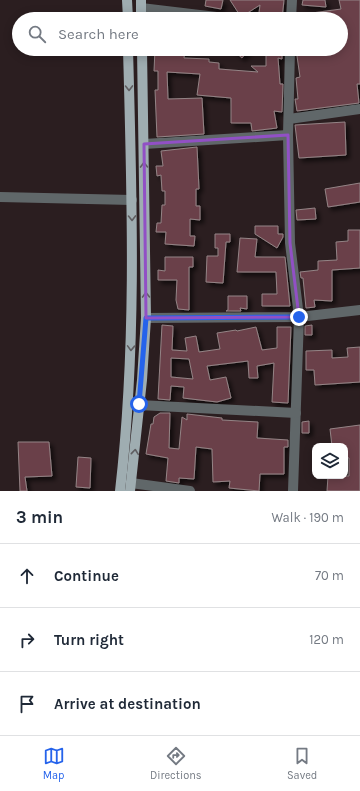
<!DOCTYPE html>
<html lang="en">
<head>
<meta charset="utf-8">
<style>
	body { margin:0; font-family:Karla,sans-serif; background:#f6f6f7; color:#1f2937 }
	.controls { position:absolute; right:12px; bottom:12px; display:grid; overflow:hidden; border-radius:8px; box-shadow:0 2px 10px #0003 }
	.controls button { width:36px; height:36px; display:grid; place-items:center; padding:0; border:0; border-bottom:1px solid #e0e1e3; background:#fff; color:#1f2937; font:20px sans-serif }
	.stop { position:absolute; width:12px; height:12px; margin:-9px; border:3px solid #2563eb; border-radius:50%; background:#fff }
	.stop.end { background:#2563eb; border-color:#fff; box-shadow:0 1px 4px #0008 }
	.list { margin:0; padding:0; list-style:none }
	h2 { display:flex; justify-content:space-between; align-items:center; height:52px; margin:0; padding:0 16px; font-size:17px }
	h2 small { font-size:13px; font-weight:400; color:#747a83 }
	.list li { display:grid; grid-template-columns:26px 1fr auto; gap:12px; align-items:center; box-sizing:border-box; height:64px; padding:0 16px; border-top:1px solid #e0e1e3 }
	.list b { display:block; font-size:15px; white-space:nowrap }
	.list em { font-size:13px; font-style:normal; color:#747a83 }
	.icon { flex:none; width:22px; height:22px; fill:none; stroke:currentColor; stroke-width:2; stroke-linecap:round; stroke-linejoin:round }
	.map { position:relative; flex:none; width:360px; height:491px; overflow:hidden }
	.search { position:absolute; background:#fff; box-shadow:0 2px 10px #0003; left:12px; right:12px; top:12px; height:44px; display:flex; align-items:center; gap:10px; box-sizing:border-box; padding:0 14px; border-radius:22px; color:#747a83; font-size:15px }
	.sheet { height:244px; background:#fff }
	nav { display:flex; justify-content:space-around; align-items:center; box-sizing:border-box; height:56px; border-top:1px solid #e0e1e3; background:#fff; font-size:11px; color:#747a83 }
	nav a { display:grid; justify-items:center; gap:2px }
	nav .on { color:#2563eb }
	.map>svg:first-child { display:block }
	.building { fill:#6b4149; stroke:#948486; fill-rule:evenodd; filter:url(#shadow) }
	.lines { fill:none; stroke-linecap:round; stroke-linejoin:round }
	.minor { stroke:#606769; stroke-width:10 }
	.major { stroke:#9fadb1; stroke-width:10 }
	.oneway { stroke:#5f5e61 }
	.route { stroke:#2563eb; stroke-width:5 }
	.marked { fill:none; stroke:#9150c5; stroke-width:3; stroke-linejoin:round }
</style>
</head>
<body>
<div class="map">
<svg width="360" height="491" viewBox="0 0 360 491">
	<defs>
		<filter id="shadow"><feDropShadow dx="3.5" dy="3.5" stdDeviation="2" flood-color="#0009"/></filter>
	</defs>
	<rect width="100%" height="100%" fill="#2b1e20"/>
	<!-- building -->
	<g class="building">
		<polygon points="206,0 223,0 221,9 205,6"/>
		<polygon points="230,0 284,0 282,19 266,19 267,13 259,13 260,5 241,17"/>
		<polygon points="303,0 325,0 326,7 302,5"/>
		<polygon points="339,0 360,0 360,84 357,84 359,103 297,111 295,99 298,99 296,78 300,77 296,49 328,49 328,51 341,49 341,19 298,19 298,15 341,9"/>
		<polygon points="155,49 185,49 184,58 209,59 209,62 219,63 219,69 258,72 251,66 266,66 266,49 282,49 282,59 278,58 280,84 283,84 282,112 274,111 277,128 252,131 251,123 231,123 231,98 197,95 200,74 167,72 168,99 202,98 204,134 157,137 155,90 158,90 158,71 154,71"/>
		<polygon points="232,49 249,49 242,58"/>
		<polygon points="345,122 346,155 299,158 295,125"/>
		<polygon points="197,147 199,189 196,189 196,206 200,206 200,220 190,219 190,236 195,236 194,246 165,244 166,232 156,232 157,223 161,223 162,205 165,205 165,191 162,191 161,175 157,176 156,166 163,166 161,151"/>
		<polygon points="360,183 360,202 328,207 325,189"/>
		<polygon points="315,208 316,219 297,220 296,210"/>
		<polygon points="255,226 278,226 278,234 283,234 283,237 277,248 255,234"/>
		<polygon points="348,230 360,230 360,268 332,270 332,301 314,300 315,307 306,308 303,278 301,278 300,272 318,270 318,261 337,260 336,242 348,241"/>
		<polygon points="215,234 230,234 230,242 226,242 223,283 206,282 207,256 218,256 218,248 215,248"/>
		<polygon points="240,238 257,239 255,257 285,257 290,306 262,306 262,294 277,294 276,272 237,272"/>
		<polygon points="165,257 193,257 193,267 189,267 189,310 178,309 176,300 177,280 158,280 158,270 165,271"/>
		<polygon points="228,296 247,296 247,309 240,308 241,311 226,311 228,310"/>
		<path d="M162 325 173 326 172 350 187 351 185 338 196 336 199 352 220 349 217 333 236 330 237 331 256 327 262 350 277 348V327H291L288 403 272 402 274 363 257 366 258 378H249L248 361 207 366 210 380 226 377 231 398 217 402 183 398 184 387 171 386 170 400 158 399ZM171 358 189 359 193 379 171 377Z"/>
		<polygon points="312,325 312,335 305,335 305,326"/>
		<polygon points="360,347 360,382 315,385 314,370 306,370 306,351 332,350 332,358 348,357 347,348"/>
		<polygon points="160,413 170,413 169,448 179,449 182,417 187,420 187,414 222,418 222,420 258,422 257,438 288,440 288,447 284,447 284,474 260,474 259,491 229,488 230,481 213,482 212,449 196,447 194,479 179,478 179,483 166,481 168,458 146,454 151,424 153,424 154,417"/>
		<polygon points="309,421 309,433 302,433 302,422"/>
		<polygon points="360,425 360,491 327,491 328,476 349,476 349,458 345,457 345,446 332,446 330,429"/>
		<polygon points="18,442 49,442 52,476 25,477 27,491 20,491"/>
		<polygon points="78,457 91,458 90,488 76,487"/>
	</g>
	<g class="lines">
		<!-- minor -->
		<g class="minor">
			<polyline points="141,8 233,19"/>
			<polyline points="291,19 292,0"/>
			<polyline points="290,49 288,135 290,243 299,317 293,491"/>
			<polyline points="289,119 360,109"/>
			<polyline points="144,144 288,135"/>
			<polyline points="0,197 132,200"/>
			<polyline points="146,318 299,317 360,310"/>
			<polyline points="139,405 296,413"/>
			<polyline points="131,483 190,491"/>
		</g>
		<!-- major -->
		<g class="major">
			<polyline points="127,0 128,19"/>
			<polyline points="141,0 141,19"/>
			<path d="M120 491C137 344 132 197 128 49"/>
			<polyline points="130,491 142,380 146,318 142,49"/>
		</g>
	</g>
	<!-- one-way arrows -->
	<defs><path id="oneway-chevron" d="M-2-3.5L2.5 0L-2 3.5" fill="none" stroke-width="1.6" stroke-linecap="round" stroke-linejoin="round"/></defs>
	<g class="oneway">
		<use href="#oneway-chevron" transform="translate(129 88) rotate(89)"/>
		<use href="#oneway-chevron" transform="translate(144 165) rotate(-91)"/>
		<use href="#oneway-chevron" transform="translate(132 218) rotate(89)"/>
		<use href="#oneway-chevron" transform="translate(146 295) rotate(-91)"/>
		<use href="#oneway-chevron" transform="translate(131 348) rotate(92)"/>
		<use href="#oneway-chevron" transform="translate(135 452) rotate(-84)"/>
	</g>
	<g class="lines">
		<!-- route -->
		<polyline class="route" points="139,404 146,318 299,317"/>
	</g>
	<!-- marked area -->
	<path class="marked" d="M288 135 290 243 299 317 146 318 144 144Z"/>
</svg>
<div class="controls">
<button><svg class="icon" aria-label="layers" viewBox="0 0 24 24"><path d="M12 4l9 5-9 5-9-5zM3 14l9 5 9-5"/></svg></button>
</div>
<div class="stop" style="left:139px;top:404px"></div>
<div class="stop end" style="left:299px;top:317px"></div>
<div class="search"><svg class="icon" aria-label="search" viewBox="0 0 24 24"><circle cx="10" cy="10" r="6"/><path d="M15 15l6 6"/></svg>Search here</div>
</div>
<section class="sheet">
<h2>3 min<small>Walk · 190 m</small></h2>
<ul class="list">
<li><svg class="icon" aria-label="ahead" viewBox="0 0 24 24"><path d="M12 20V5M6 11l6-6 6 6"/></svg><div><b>Continue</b></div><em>70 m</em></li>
<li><svg class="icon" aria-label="right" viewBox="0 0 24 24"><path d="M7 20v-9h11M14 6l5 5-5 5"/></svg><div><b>Turn right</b></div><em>120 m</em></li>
<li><svg class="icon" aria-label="arrive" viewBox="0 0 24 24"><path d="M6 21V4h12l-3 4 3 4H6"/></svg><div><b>Arrive at destination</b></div></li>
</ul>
</section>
<nav>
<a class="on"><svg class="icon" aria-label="map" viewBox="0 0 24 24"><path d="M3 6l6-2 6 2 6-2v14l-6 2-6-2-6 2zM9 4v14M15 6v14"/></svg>Map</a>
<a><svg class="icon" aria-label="directions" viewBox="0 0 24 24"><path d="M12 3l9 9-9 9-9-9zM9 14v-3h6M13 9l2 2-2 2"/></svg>Directions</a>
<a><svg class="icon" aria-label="saved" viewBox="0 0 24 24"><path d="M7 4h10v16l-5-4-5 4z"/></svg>Saved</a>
</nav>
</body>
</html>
